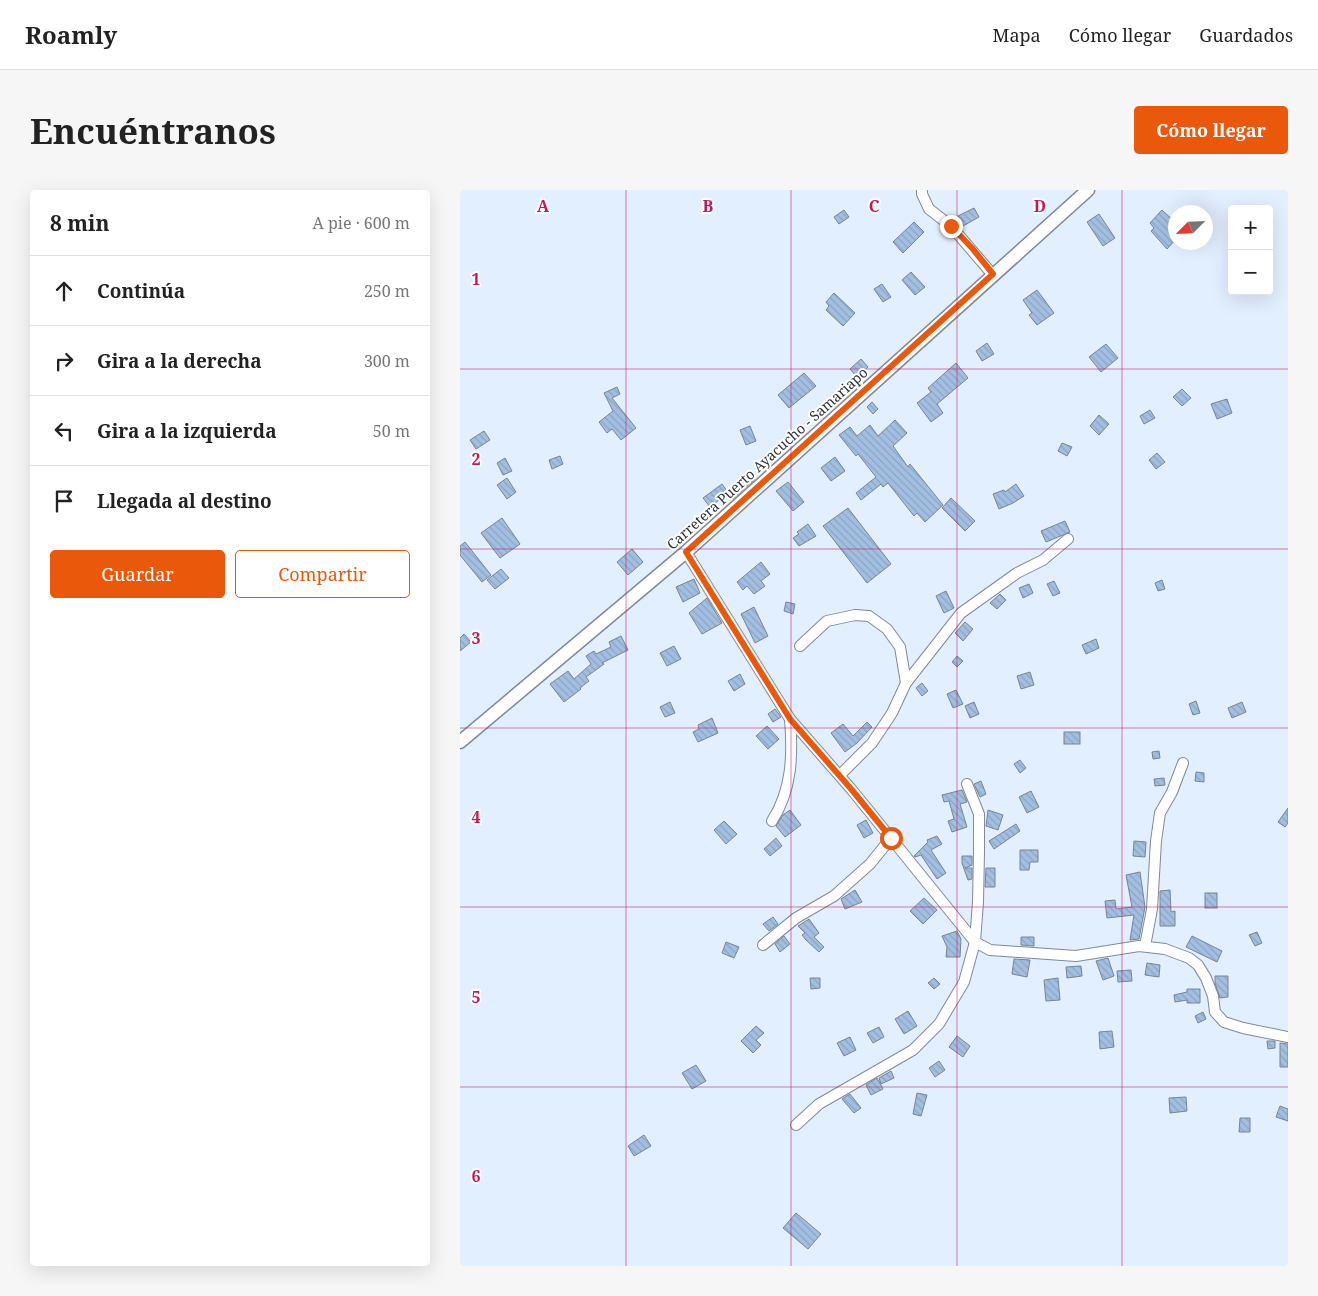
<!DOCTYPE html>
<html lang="es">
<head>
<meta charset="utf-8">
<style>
	body { margin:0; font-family:"Noto Serif",serif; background:#f6f6f6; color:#222 }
	.controls { position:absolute; right:15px; top:15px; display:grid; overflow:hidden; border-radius:5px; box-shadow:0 5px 20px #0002 }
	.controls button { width:45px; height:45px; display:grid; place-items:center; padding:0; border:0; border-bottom:1px solid #e0e0e0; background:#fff; color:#222; font:25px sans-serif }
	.compass { position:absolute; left:708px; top:15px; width:45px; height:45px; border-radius:50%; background:#fff; box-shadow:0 5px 20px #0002; rotate:246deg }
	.stop { position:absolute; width:15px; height:15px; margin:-11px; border:4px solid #ea580c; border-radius:50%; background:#fff }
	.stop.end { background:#ea580c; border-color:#fff; box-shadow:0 1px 5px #0008 }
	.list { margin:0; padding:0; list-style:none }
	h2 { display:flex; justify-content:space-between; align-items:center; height:65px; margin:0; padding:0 20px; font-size:21px }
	h2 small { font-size:16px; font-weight:400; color:#767676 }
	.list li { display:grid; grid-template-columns:32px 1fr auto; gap:15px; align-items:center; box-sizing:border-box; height:70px; padding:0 20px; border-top:1px solid #e0e0e0 }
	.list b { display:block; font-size:19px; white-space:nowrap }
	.list em { font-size:16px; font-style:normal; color:#767676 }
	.actions { display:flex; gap:10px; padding:15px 20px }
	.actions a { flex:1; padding:11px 0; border:1px solid #ea580c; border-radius:5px; text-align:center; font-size:18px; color:#ea580c }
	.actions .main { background:#ea580c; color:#fff }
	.icon { flex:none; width:28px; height:28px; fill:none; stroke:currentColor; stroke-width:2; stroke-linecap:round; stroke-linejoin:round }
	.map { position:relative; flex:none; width:828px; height:1076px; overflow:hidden; border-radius:5px }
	header { display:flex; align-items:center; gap:30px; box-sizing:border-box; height:70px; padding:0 25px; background:#fff; border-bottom:1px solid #e0e0e0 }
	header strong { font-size:24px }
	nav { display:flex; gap:28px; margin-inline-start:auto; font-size:18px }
	.intro { display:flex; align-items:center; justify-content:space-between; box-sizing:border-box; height:120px; padding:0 30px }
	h1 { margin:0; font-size:35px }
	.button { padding:12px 22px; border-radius:5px; background:#ea580c; color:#fff; font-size:18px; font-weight:700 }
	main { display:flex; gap:30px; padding:0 30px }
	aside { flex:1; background:#fff; border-radius:5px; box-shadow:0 5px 20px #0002 }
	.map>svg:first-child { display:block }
	.building { fill:url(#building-back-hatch); stroke:#788491 }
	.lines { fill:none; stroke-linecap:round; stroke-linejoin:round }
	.minor-casing { stroke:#7e8a98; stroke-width:12 }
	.tertiary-casing { stroke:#7e8a98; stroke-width:15 }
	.minor { stroke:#fff; stroke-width:10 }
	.tertiary { stroke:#fff; stroke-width:12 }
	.route { stroke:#ea580c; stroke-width:6 }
	.grid { fill:none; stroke:#c2185b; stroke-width:1; stroke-opacity:0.55 }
	.labels { text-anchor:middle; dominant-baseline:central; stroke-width:4; stroke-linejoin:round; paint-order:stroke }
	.street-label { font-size:14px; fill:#2b3036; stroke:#fff }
	.grid-label { font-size:16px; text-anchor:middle; font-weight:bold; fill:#c2185b; stroke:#fff; stroke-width:4; stroke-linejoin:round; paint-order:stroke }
</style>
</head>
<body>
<header>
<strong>Roamly</strong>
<nav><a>Mapa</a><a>Cómo llegar</a><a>Guardados</a></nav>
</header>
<div class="intro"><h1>Encuéntranos</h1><a class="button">Cómo llegar</a></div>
<main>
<aside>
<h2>8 min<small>A pie · 600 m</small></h2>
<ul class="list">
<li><svg class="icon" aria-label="ahead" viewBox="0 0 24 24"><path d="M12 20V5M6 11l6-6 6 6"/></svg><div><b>Continúa</b></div><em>250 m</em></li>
<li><svg class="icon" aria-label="right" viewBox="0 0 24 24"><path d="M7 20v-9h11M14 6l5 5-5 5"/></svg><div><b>Gira a la derecha</b></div><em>300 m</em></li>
<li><svg class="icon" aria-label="left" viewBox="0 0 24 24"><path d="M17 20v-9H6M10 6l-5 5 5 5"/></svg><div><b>Gira a la izquierda</b></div><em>50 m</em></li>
<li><svg class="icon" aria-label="arrive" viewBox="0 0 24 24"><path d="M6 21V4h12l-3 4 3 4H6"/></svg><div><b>Llegada al destino</b></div></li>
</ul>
<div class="actions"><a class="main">Guardar</a><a>Compartir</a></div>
</aside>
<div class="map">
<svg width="828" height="1076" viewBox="0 0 828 1076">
	<defs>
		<pattern id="building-back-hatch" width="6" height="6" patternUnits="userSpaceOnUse" patternTransform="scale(1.25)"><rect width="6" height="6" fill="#a2bfe1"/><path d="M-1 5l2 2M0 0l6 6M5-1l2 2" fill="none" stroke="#8ca4c2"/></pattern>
	</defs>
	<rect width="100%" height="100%" fill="#e2effe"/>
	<!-- building -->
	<g class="building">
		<polygon points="514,18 519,27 503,36 498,26"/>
		<polygon points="384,20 389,27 379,34 374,27"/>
		<polygon points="702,20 716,33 716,49 707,59 691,41 694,38 690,33"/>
		<polygon points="639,24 655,48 643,56 627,32"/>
		<polygon points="454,32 464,42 443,63 433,52"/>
		<polygon points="451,82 465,97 455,105 442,90"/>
		<polygon points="422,94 431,107 423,112 414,99"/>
		<polygon points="577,100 594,123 577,135 569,125 572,123 563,110"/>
		<polygon points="374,103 395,123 383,136 366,120 369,116 366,112"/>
		<polygon points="527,153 534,164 522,171 516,161"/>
		<polygon points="646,154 658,168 641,182 629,167"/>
		<polygon points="401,169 408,177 397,187 390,179"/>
		<polygon points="496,173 508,188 477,214 483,223 471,232 457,213 471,202 468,198"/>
		<polygon points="344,183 356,196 329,218 318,205"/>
		<polygon points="157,197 160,204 152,208 176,238 161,250 152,239 147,243 139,232 153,221 144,203"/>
		<polygon points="722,199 731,208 722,216 713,207"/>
		<polygon points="767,209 772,223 757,229 751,214"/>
		<polygon points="412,212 418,219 413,224 407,217"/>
		<polygon points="690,220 695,228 684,234 680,226"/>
		<polygon points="639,225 649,234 639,245 630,236"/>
		<polygon points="435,230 447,243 433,256 448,277 450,274 483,315 465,332 457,323 454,326 428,293 423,297 421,294 401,310 396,303 416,287 398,264 396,266 379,245 390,237 397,246 410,235 418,246"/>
		<polygon points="290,236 296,251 286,255 280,240"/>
		<polygon points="24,241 30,250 16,259 10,250"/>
		<polygon points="602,253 612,257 607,266 598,261"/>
		<polygon points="697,263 705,272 696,279 689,270"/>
		<polygon points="100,266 103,274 92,279 89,270"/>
		<polygon points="375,267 385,281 371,291 361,278"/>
		<polygon points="45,268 52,281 43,285 37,273"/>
		<polygon points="291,284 295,289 273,309 269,303"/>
		<polygon points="47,288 56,302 47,309 37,295"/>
		<polygon points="328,292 344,312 333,321 316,301"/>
		<polygon points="262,294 270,305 263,310 262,308 250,317 243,308"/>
		<polygon points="556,294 564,306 553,313 539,319 533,304 544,300 545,302"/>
		<polygon points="491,308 515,331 505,341 482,318"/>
		<polygon points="388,318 431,374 407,393 363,336"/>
		<polygon points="42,328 60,354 40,368 21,343"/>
		<polygon points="605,331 610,342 586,352 581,341"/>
		<polygon points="348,334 356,346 339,356 333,348 339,344 337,342"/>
		<polygon points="5,352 31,385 22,392 0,365 0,356"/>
		<polygon points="172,359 183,372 168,385 157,372"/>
		<polygon points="301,372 310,384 301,391 305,396 294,404 287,396 283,400 277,392"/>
		<polygon points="41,379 49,388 35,399 27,390"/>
		<polygon points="234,389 240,403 223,412 216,397"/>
		<polygon points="702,390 705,399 698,401 695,393"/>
		<polygon points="594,391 600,403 593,406 587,394"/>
		<polygon points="569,394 573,403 563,408 559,398"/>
		<polygon points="486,401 494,418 484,423 476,406"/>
		<polygon points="540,404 546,410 537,419 530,413"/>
		<polygon points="247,408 262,433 242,444 229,423"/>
		<polygon points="326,412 335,414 333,424 324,421"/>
		<polygon points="294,417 308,446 295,453 281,424"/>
		<polygon points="505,432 513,439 503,451 495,443"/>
		<polygon points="4,444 11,452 0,461 0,448"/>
		<polygon points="161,446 168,460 142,473 144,474 126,487 129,491 120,498 121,499 104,512 90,494 108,481 114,489 131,474 126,466 134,461 136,464 151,457 149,452"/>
		<polygon points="636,449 639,458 626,464 622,455"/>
		<polygon points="214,456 221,469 207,476 200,463"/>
		<polygon points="497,466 503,471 497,477 492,472"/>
		<polygon points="570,482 574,495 561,499 557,486"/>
		<polygon points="280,484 285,494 274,501 268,491"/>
		<polygon points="462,493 468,501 462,506 456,498"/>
		<polygon points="496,500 503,514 493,518 487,504"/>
		<polygon points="736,511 740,523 733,525 729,514"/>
		<polygon points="210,512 215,523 205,527 200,517"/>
		<polygon points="514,512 519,524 510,528 505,516"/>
		<polygon points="782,512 786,522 772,528 768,518"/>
		<polygon points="315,519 321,527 313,532 308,524"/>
		<polygon points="252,528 258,543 238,552 233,542 239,539 238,535"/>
		<polygon points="407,532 412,537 397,553 385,562 371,543 383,534 393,546"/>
		<polygon points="307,536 319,549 308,559 296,546"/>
		<rect x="604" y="542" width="16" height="12"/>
		<polygon points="699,561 700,568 693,569 692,562"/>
		<polygon points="560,570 566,578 560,583 554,574"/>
		<polygon points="736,582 744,583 744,592 735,591"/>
		<polygon points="704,588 705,595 695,596 694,589"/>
		<polygon points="521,591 526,604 520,607 514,594"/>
		<polygon points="502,600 507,612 500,614 507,637 492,642 488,631 494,629 489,611 484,612 482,605"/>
		<polygon points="571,601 579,617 567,623 559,607"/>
		<polygon points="828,618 828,633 825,637 818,632"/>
		<polygon points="330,620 341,635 325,647 316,636 323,625"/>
		<polygon points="528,620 543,625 538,640 526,636"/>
		<polygon points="406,630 413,643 404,648 397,635"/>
		<polygon points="264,631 277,644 266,654 254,640"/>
		<polygon points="556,634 560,641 534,659 529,651"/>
		<polygon points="477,646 482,654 471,660 486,683 477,689 461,665 455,667 454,666 468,652 467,650"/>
		<polygon points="316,648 322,656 310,666 304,659"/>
		<polygon points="674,651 686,652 685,667 673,666"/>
		<polygon points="560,660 578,660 578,672 570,672 569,680 560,680"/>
		<polygon points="502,666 512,666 512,675 505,678 512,678 512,689 508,690 502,673"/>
		<polygon points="526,678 535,678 535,697 525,697"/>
		<polygon points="680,682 685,717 679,749 670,750 674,725 647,728 645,711 655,710 656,719 672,717 666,685"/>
		<polygon points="395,700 402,712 385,719 381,709"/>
		<polygon points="710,700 711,722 715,721 715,736 700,736 700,701"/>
		<rect x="745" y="703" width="12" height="15"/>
		<polygon points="464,708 477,720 463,734 450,721"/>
		<polygon points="313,727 318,734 309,741 303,734"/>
		<polygon points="349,729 359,743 354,747 364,757 359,762 346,750 342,745 345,743 338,736"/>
		<polygon points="497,741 501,749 500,767 486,767 487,757 482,746"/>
		<polygon points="797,742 802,753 795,756 789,745"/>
		<polygon points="324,746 330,754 320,762 315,754"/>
		<polygon points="732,746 762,761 757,772 726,757"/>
		<polygon points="561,747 574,747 574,756 561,755"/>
		<polygon points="266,752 279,757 274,768 262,763"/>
		<polygon points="648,768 654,786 643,790 636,771"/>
		<polygon points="554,769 570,770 567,787 552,784"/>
		<polygon points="687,773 700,775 699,787 685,785"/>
		<polygon points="621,776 622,786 607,788 606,777"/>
		<polygon points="671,780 672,791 658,792 657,781"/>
		<polygon points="755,786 768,786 768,807 760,808 755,793"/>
		<polygon points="350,788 360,788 360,798 351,799"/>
		<polygon points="474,788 480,794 474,799 468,793"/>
		<polygon points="598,788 600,810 586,811 584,790"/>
		<polygon points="727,799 740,799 740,813 727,813 727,810 715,812 714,805 727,802"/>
		<polygon points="448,821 457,836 444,844 435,829"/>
		<polygon points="743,822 746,829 738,833 735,826"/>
		<polygon points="296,836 304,843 296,850 301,855 293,863 281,851"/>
		<polygon points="419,837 424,847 413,853 407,843"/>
		<polygon points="652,841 654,857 640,859 639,842"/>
		<polygon points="497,846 510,856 503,867 489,857"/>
		<polygon points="390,847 396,860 384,866 377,853"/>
		<polygon points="807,851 815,851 815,858 808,859"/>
		<polygon points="820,853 828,854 828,877 820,877"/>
		<polygon points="479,871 485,880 475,887 469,878"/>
		<polygon points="236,875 246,891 232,899 222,883"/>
		<polygon points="431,881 434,888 421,894 419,888"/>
		<polygon points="417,888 423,899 411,905 406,895"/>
		<polygon points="457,903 467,905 461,926 453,924"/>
		<polygon points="390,904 401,918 394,923 382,909"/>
		<polygon points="726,907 727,921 710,923 709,908"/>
		<polygon points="820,916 828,919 828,931 816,927"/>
		<polygon points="780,928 790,928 790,942 779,942"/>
		<polygon points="184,945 191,956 174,966 168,956"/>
		<polygon points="336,1023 361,1044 348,1059 323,1038"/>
	</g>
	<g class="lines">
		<!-- minor casing -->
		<g class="minor-casing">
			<g id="minor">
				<polyline points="462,0 462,4 469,19 491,36 533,85"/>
				<polyline points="226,362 330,529 392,600 515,752 530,760 616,766 679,756 705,759 729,768 738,775 746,788 753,806 755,822 764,832 783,838 828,847"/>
				<polyline points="340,456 367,431 395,425 409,426 427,439 440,457 446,493 432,523 412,553 380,585"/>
				<polyline points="446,493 501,423 557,383 583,370 608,349"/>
				<path d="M312 631C332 600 333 565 330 529"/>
				<polyline points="303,755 336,728 374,706 410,674 431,648"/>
				<polyline points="685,756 692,719 696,651 700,623 712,602 723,573"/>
				<polyline points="336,935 359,914 453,860 479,834 504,792 515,752 518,712 519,662 519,624 507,594"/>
			</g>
		</g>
		<!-- tertiary casing -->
		<g class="tertiary-casing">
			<polyline id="tertiary" points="0,552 226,362 628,0"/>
		</g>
		<!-- minor -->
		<use href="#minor" class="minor"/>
		<!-- tertiary -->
		<use href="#tertiary" class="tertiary"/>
	</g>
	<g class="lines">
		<!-- route -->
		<polyline class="route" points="431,648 392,600 330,529 226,362 533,84 512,58 491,36"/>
	</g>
	<!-- grid -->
	<path class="grid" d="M166 0V1076M331 0V1076M497 0V1076M662 0V1076M0 179H828M0 359H828M0 538H828M0 717H828M0 897H828"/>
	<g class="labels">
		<!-- street labels -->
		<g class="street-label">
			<text transform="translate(307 268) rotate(-42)">Carretera Puerto Ayacucho - Samariapo</text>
		</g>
	</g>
	<g class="grid-label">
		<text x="83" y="22">A</text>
		<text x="248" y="22">B</text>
		<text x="414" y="22">C</text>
		<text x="580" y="22">D</text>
		<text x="16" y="95">1</text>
		<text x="16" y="275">2</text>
		<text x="16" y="454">3</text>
		<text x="16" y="633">4</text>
		<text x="16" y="813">5</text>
		<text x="16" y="992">6</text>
	</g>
</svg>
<div class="controls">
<button>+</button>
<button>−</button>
</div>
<svg class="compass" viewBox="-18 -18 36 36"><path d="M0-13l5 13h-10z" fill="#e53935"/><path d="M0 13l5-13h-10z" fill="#767676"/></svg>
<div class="stop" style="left:431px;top:648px"></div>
<div class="stop end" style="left:491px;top:36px"></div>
</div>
</main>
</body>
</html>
